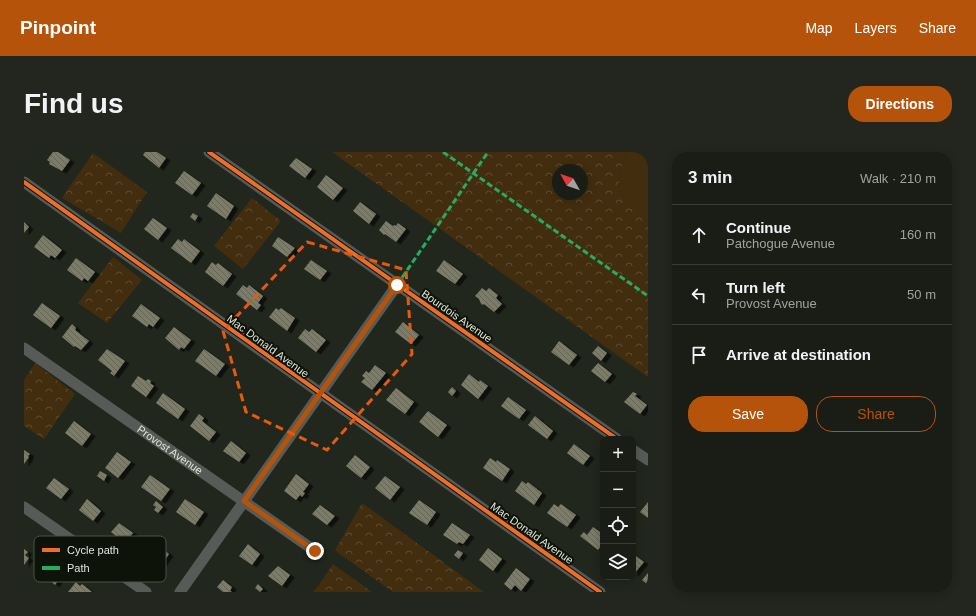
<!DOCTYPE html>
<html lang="en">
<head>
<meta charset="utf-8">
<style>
	body { margin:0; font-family:Arial,sans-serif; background:#22261e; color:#f1f3f6 }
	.controls { position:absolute; right:12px; bottom:12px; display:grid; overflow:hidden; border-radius:8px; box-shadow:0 2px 10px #0003 }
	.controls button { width:36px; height:36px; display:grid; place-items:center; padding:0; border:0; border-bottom:1px solid #373b34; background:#191d15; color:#f1f3f6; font:20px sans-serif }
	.compass { position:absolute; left:528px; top:12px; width:36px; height:36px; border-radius:50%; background:#191d15; box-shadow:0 2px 10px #0003; rotate:310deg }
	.stop { position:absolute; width:12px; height:12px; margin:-9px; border:3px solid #b45309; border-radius:50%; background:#fff }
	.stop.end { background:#b45309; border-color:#fff; box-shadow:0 1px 4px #0008 }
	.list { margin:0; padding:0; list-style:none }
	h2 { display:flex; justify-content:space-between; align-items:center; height:52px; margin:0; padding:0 16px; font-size:17px }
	h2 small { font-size:13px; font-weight:400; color:#9fa2a0 }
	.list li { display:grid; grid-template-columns:26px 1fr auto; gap:12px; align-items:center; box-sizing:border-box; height:60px; padding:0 16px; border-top:1px solid #373b34 }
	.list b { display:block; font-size:15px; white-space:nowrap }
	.list p { margin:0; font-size:13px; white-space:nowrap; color:#9fa2a0 }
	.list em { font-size:13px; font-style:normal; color:#9fa2a0 }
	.actions { display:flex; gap:8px; padding:12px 16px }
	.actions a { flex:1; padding:9px 0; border:1px solid #b45309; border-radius:16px; text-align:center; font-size:14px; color:#b45309 }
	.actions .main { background:#b45309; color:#fff }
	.icon { flex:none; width:22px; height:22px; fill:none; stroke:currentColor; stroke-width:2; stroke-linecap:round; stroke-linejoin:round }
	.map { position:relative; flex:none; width:624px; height:440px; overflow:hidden; border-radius:16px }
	header { display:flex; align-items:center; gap:24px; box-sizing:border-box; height:56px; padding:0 20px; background:#b45309; color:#fff }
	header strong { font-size:19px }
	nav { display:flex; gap:22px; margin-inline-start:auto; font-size:14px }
	.intro { display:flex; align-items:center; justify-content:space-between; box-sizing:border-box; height:96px; padding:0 24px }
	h1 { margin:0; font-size:28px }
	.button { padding:10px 18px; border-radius:16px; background:#b45309; color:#fff; font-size:14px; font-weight:700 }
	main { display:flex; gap:24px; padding:0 24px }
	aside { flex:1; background:#191d15; border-radius:16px; box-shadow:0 2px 10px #0003 }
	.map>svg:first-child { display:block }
	.grass { fill:#432d0f }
	.forest { fill:url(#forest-crowns); fill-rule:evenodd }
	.building { fill:url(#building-back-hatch); filter:url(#shadow) }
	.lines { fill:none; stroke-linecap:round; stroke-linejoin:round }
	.minor { stroke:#575b58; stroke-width:11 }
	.quiet { stroke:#26ab63; stroke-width:3; stroke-dasharray:6 3; stroke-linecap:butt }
	.cycleway-casing { stroke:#0e1309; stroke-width:6 }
	.cycleway { stroke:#ee6e29; stroke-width:4 }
	.route { stroke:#b45309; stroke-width:5 }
	.marked { fill:none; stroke:#e8590c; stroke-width:3; stroke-dasharray:8 5; stroke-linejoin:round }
	.labels { text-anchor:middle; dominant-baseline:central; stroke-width:4; stroke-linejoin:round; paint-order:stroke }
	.street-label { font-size:11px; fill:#dee6d8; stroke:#0e1309 }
	.key { fill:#0e1309; stroke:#4c5247; stroke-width:1 }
	.key-label { font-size:11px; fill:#dee6d8 }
</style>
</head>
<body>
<header>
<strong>Pinpoint</strong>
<nav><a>Map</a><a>Layers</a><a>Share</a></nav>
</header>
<div class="intro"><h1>Find us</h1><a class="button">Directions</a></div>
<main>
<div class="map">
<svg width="624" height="440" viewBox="0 0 624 440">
	<defs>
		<pattern id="forest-crowns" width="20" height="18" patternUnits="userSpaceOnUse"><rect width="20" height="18" fill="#432d0f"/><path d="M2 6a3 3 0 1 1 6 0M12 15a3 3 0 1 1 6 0" fill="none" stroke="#5e4b31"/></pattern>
		<pattern id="building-back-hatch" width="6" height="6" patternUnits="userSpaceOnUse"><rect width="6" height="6" fill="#7b7b67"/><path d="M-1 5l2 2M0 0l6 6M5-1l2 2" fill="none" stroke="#656558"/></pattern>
		<filter id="shadow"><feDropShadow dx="4.5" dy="2.5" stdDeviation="0" flood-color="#0009"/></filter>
	</defs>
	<rect width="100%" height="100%" fill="#21271c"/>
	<!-- grass -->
	<polygon class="grass" points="602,0 624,0 624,62 621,62 595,39 596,19"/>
	<!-- forest -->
	<g class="forest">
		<path d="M308 0H602L596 19 595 39 621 62H624V225ZM534 18H558V42H534Z"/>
		<polygon points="69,1 123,40 97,81 38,46"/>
		<polygon points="228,46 257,69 219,117 190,94"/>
		<polygon points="89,105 118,128 83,171 54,151"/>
		<polygon points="11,211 51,242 20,287 0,274 0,228"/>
		<polygon points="338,351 460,440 369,440 317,403 311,398"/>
		<polygon points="309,412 348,440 289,440 295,433"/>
	</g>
	<!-- building -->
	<g class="building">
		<polygon points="29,0 34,0 46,8 38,19 25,12 26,10 23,8"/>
		<polygon points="121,0 133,0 142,6 135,16 119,3"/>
		<polygon points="272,6 288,17 281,26 265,14"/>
		<polygon points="160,19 177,31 168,43 151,31"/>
		<polygon points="302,23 319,36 309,48 293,35"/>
		<polygon points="192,41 210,54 202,67 183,54"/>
		<polygon points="336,50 352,62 345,72 329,59"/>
		<polygon points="169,61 174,64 171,69 166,65"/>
		<polygon points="129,66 143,76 134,88 120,77"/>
		<polygon points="362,69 369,74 371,73 372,74 374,71 382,77 372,90 361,82 360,83 355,78"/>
		<polygon points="0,70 5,75 0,81"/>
		<polygon points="19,83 38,98 31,106 27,103 25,106 10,95"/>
		<polygon points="254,85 271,96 263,105 248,94"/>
		<polygon points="154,87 158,90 160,87 176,99 167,111 147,96"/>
		<polygon points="52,106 71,120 64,129 60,126 58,129 43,118"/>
		<polygon points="287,108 303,119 296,128 280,117"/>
		<polygon points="420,108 439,122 431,132 412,119"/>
		<polygon points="188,110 192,113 194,111 208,122 199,134 181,120"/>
		<polygon points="219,133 223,136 225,133 239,144 234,151 237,153 233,158 212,142"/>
		<polygon points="458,136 462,139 465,136 474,143 472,146 478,152 470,160 460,152 459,153 457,152 455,147 451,144"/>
		<polygon points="18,151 36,164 27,176 9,163"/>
		<polygon points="117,152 136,166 129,175 125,172 123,175 108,164"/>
		<polygon points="252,156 255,158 257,156 271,166 263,179 245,165"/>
		<polygon points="379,170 395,183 387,192 371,180"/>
		<polygon points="48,172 52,176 51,178 65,189 57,198 51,194 50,195 38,185"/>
		<polygon points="150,175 167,188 160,197 157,195 155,198 141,186"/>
		<polygon points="281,177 285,180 288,177 302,188 292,200 274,186"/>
		<polygon points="535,189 553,203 545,213 527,200"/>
		<polygon points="574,194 583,201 577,209 568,201"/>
		<polygon points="83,197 101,209 90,224 86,221 88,219 74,208"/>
		<polygon points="180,197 201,212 192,224 171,209"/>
		<polygon points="574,211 588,222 581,230 567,219"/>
		<polygon points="351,213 362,221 348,238 337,230 341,226 338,224 342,219 345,221"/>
		<polygon points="445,222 455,230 456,228 464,234 454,247 437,233"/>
		<polygon points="114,224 122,229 124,227 127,229 126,231 130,234 122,245 107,234"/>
		<polygon points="428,235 432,239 428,244 424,240"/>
		<polygon points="372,236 390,250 381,262 362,248"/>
		<polygon points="609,240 613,242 611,244 623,253 616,262 600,250"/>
		<polygon points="139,241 161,257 154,267 132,251"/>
		<polygon points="484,245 502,258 495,267 477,254"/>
		<polygon points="404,259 423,273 414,285 395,270"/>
		<polygon points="175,262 180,266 178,269 192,280 185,289 166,274"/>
		<polygon points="511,264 529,279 523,287 504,273"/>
		<polygon points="50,269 67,282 58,294 41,281"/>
		<polygon points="207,289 222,301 215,310 199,299"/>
		<polygon points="550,292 566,304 559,313 543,301"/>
		<polygon points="0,298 6,302 4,304 5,305 0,312"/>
		<polygon points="93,300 107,310 94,326 81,316"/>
		<polygon points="331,303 346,315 337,326 322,314"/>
		<polygon points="466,306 472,310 473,308 486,317 478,329 459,316"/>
		<polygon points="76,319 83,323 80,329 73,324"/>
		<polygon points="272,322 285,332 279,340 281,341 278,345 276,343 272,348 260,339"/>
		<polygon points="126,323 146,337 137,349 117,335"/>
		<polygon points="361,324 376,335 366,348 351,336"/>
		<polygon points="30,326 45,337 37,347 22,336"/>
		<polygon points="498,329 502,332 504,330 518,341 510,353 491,339"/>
		<polygon points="63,347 77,359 69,369 55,358"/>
		<polygon points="161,347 180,360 171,373 152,360"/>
		<polygon points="395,348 412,360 403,373 385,361"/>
		<polygon points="132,349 139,355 134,361 130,358 132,355 129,353"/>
		<polygon points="624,350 624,366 616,360"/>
		<polygon points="530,352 534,355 537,352 552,363 543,375 523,361"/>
		<polygon points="296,353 311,364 303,373 288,362"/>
		<polygon points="95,371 109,381 101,391 87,380"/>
		<polygon points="428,371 446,383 439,392 435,390 433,392 419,383"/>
		<polygon points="569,375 579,382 579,392 574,398 556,384 560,380 563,383"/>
		<polygon points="133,392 145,402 135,416 122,406"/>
		<polygon points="224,392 236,402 228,413 215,404"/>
		<polygon points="464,396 478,407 469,419 455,408"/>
		<polygon points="0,397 4,400 1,403 5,406 0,413"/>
		<polygon points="434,398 439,401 435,407 430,403"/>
		<polygon points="609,402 620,410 610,422 609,421"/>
		<polygon points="21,410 26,413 28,410 30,411 27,414 38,422 31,433 15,419"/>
		<polygon points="254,414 266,423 258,434 244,424"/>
		<polygon points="492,416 506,427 497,439 491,433 487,438 480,432"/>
		<polygon points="624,421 624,433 618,428"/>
		<polygon points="199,428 208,435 206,439 208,440 199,440 193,435"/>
		<polygon points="52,430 56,434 58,432 68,440 44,440"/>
		<polygon points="234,432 239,437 236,440 231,436"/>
	</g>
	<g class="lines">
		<!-- minor -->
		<g class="minor">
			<polyline points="185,0 593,287"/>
			<polyline points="0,30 576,440"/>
			<path id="s1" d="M0 196 291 399"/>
			<polyline points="609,298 624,308"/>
			<polyline points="0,355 122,440"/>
			<polyline points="156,440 373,133"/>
		</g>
		<!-- quiet -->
		<g class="quiet">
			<polyline points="419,0 624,144"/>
			<polyline points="373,133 464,0"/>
		</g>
		<!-- cycleway casing -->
		<g class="cycleway-casing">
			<g id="cycleway">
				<polyline points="185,0 593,287"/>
				<polyline points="0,30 576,440"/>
			</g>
		</g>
		<!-- cycleway -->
		<use href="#cycleway" class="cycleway"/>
	</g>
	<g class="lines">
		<!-- route -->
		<polyline class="route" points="291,399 220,349 373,133"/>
	</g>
	<!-- marked area -->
	<path class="marked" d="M283 90 382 118 388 202 303 298 222 260 199 179Z"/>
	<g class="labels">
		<!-- street labels -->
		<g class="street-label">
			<text transform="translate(433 164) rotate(35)">Bourdois Avenue</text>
			<text transform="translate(244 194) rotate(36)">Mac Donald Avenue</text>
			<text stroke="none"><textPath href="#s1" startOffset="178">Provost Avenue</textPath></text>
			<text transform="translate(508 381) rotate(35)">Mac Donald Avenue</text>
		</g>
	</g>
	<!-- legend -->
	<rect x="10" y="384" width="132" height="46" rx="6" class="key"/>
	<rect x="18" y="396" width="18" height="4" fill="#ee6e29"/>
	<rect x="18" y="414" width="18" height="4" fill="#26ab63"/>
	<g class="key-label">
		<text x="43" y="402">Cycle path</text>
		<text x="43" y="420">Path</text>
	</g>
</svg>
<div class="controls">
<button>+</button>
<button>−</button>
<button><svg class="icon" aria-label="locate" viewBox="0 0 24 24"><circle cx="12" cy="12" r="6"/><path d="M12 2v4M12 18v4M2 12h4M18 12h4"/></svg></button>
<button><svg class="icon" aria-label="layers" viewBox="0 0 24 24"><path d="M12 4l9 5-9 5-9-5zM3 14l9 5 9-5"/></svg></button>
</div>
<svg class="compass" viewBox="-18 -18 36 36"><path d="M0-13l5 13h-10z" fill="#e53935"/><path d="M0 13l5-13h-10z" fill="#9fa2a0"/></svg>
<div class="stop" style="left:373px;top:133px"></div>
<div class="stop end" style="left:291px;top:399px"></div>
</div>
<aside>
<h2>3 min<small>Walk · 210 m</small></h2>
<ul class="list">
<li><svg class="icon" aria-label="ahead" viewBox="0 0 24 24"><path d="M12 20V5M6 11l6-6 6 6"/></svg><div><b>Continue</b><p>Patchogue Avenue</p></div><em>160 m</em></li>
<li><svg class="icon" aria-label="left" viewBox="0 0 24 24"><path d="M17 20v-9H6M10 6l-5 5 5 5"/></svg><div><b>Turn left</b><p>Provost Avenue</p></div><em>50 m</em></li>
<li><svg class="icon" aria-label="arrive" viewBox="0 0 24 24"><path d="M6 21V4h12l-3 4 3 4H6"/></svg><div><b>Arrive at destination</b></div></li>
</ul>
<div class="actions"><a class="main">Save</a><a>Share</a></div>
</aside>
</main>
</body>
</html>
